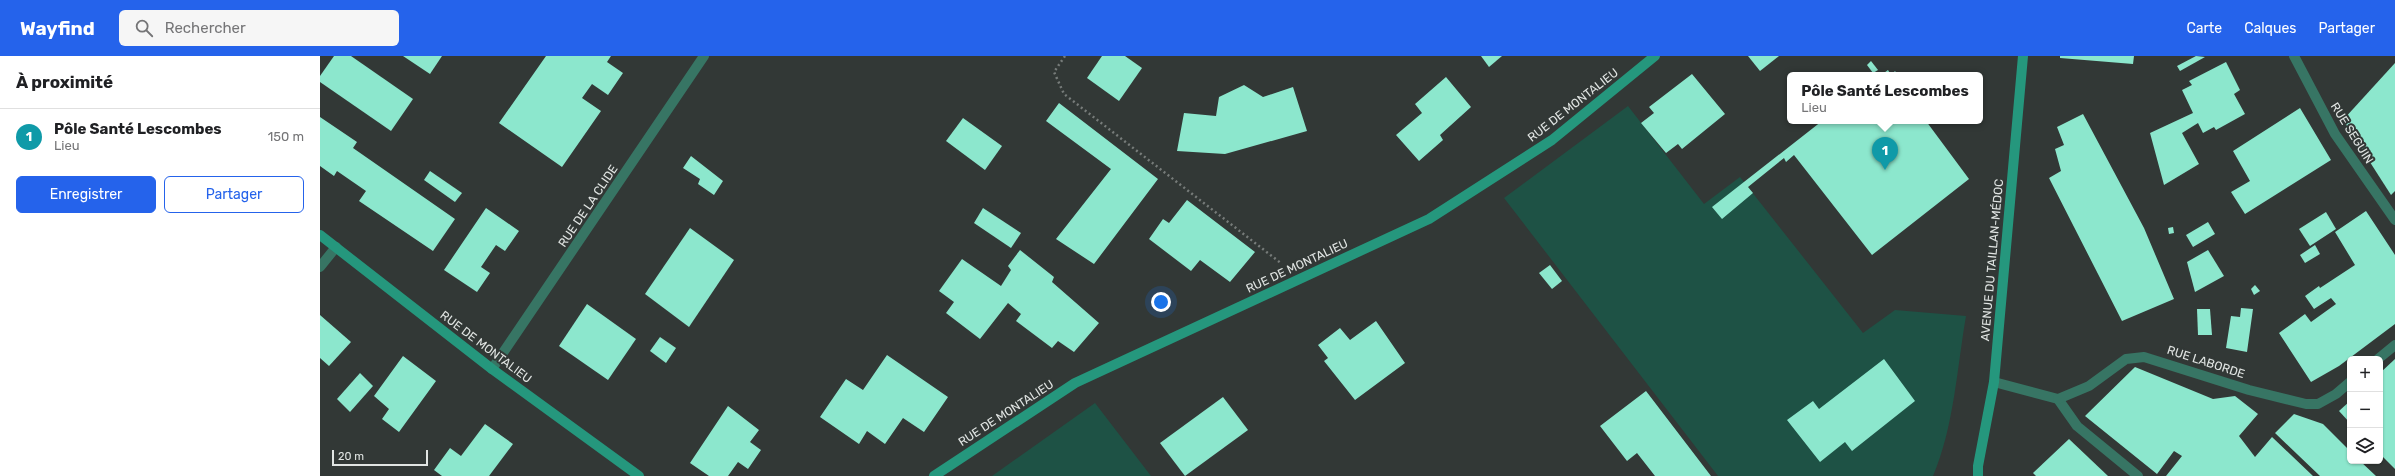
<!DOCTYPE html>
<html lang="fr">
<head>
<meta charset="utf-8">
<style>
	body { margin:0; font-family:Rubik,sans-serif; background:#f6f6f6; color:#202124 }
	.controls { position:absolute; right:12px; bottom:12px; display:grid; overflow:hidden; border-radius:6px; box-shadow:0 1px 3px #0004 }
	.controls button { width:36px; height:36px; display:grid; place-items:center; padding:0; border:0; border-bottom:1px solid #e0e0e0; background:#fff; color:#202124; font:20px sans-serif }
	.scale { position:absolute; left:12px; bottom:10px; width:96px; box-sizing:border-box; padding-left:4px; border:2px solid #e1e5e3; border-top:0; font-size:11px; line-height:14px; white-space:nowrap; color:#e1e5e3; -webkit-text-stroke:3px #323836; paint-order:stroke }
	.you { position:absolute; left:841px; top:246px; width:14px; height:14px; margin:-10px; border:3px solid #fff; border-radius:50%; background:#1a73e8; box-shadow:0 0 0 6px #1a73e833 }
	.badge { display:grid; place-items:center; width:26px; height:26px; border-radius:50%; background:#2563eb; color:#fff; font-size:13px; font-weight:700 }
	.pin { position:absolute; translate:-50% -33px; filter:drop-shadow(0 1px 2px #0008) }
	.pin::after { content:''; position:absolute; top:21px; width:14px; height:12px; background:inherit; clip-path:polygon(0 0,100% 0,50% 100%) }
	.popup { position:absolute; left:1467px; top:16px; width:196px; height:52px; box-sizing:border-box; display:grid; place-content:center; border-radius:6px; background:#fff; filter:drop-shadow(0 1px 3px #0005); font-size:13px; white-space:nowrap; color:#757577 }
	.popup b { font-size:15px; color:#202124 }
	.popup::after { content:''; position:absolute; left:50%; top:100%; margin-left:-8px; border:8px solid transparent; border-top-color:#fff }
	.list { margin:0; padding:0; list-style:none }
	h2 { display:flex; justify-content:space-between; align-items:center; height:52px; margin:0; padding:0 16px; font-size:17px }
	h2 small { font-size:13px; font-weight:400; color:#757577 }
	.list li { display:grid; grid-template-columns:26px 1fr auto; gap:12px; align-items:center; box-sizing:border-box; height:56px; padding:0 16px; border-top:1px solid #e0e0e0 }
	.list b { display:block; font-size:15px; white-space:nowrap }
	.list p { margin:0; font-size:13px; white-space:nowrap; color:#757577 }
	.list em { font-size:13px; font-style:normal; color:#757577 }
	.actions { display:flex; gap:8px; padding:12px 16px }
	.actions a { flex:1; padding:9px 0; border:1px solid #2563eb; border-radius:6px; text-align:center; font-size:14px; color:#2563eb }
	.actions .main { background:#2563eb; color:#fff }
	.icon { flex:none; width:22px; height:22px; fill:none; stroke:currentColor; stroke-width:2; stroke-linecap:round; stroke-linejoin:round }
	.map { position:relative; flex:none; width:2075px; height:420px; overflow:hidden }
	header { display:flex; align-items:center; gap:24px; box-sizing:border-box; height:56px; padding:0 20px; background:#2563eb; color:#fff }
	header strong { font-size:19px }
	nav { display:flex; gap:22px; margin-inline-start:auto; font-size:14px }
	.search { width:280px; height:36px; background:#f6f6f6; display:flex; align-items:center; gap:10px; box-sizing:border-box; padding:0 14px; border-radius:6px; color:#757577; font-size:15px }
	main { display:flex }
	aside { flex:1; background:#fff }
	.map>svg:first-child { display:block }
	.green { fill:#1e5245 }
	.building { fill:#8ce7cd }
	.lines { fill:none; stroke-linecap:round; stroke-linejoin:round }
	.path { stroke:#777c7a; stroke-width:2.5; stroke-dasharray:2 3; stroke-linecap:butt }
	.street { stroke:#377564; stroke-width:10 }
	.secondary { stroke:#25977d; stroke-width:10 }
	.labels { text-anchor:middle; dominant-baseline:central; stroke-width:4; stroke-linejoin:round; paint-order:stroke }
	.street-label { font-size:12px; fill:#e1e5e3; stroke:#323836 }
</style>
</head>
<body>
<header>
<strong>Wayfind</strong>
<div class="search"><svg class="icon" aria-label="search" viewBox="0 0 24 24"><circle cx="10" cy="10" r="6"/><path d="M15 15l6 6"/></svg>Rechercher</div>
<nav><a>Carte</a><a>Calques</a><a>Partager</a></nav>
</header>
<main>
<aside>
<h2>À proximité<small></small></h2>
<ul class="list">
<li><span class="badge" style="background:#0f9aa8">1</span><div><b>Pôle Santé Lescombes</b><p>Lieu</p></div><em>150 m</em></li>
</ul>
<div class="actions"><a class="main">Enregistrer</a><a>Partager</a></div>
</aside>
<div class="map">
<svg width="2075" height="420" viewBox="0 0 2075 420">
	<rect width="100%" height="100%" fill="#323836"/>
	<!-- green -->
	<g class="green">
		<path d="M1308 50 1384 148 1420 121 1543 277 1575 254 1646 260C1637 312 1634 371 1613 420H1398L1184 142Z"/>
		<polygon points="775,347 831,420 672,420"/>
	</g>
	<!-- building -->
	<g class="building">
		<polygon points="14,0 31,0 93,43 71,75 0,26 0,20"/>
		<polygon points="83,0 122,0 110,18"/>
		<polygon points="226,0 291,0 287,6 303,17 288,39 272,28 262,42 281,55 242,111 179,67"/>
		<polygon points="782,0 805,0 822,12 799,45 767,22"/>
		<polygon points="1161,0 1182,0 1169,11"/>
		<polygon points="1428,0 1459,0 1440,15"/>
		<polygon points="1740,0 1814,0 1813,8 1740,2"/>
		<polygon points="1876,0 1885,1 1860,15 1857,10"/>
		<polygon points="1551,5 1558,14 1553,17 1547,9"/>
		<polygon points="1906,6 1920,34 1914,38 1925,58 1896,74 1894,71 1883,77 1878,67 1862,77 1879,108 1844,129 1830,77 1873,57 1862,34 1872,29 1869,25"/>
		<polygon points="2075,7 2075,135 2071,139 2023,64"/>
		<polygon points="1568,14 1571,19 1575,15 1578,19 1561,19"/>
		<polygon points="1372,18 1405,58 1362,93 1358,88 1346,97 1321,67 1334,57 1329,51"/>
		<polygon points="1126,21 1151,51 1120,79 1123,84 1099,105 1076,79 1102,57 1095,48"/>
		<polygon points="924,29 943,41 973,31 987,75 905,98 857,95 864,57 896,60 899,41"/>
		<polygon points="739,47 838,123 774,208 736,183 791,113 726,65"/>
		<polygon points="1980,52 2011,104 1925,158 1911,136 1930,125 1913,95"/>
		<polygon points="1763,58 1824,172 1854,243 1802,265 1729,122 1741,115 1735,93 1744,89 1737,71"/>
		<polygon points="0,61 37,86 33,92 135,163 113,195 39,145 46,135 17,115 14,120 0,110"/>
		<polygon points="643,62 682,90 665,114 626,85"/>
		<polygon points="1502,65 1606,65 1649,123 1552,199 1474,99 1466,106 1464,102 1428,131 1433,137 1402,163 1392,151"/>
		<polygon points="371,100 403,125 394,139 378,128 380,123 363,112"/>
		<polygon points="110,115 142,137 135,146 104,124"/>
		<polygon points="867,144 935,196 910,226 880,204 871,215 829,183 843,163 849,167"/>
		<polygon points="166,152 199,175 185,195 176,189 161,211 170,217 157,236 124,214"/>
		<polygon points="663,152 701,177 691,192 654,167"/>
		<polygon points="2046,155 2075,199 2075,268 2019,310 1991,326 1959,277 1985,258 1991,266 2016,248 2011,242 1994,253 1985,240 1999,230 2000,232 2035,209 2015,176"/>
		<polygon points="2006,156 2016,173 1990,190 1979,173"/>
		<polygon points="1888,166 1895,178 1873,191 1866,179"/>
		<polygon points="1853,171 1854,177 1849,178 1848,172"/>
		<polygon points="370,172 414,204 369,271 325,238"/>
		<polygon points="1995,189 2000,198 1985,207 1980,199"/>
		<polygon points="700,194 734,221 732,226 779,267 754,296 738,285 732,292 696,265 701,258 688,247 660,283 626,257 634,246 619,235 642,203 681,230 691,214 688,210"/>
		<polygon points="1888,194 1904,220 1875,236 1867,206"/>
		<polygon points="1230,209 1242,225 1232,233 1219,217"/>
		<polygon points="1935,229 1940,235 1934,239 1931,233"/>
		<polygon points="267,248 316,283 288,324 239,290"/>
		<polygon points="1921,252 1933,253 1927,296 1906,292 1911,260 1920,261"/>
		<polygon points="1877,253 1890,253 1892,279 1878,279"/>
		<polygon points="0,259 31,286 9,310 0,302"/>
		<polygon points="1056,265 1085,307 1035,344 1004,305 1008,302 998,289 1020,272 1030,284"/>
		<polygon points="340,281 356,292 346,307 330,295"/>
		<polygon points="567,299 628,341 604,376 583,362 565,388 547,375 539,388 500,361 526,323 543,334"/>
		<polygon points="83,300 116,325 79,376 62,363 69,353 54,340"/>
		<polygon points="1564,303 1595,345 1532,395 1525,386 1500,406 1467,364 1493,345 1499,353"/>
		<polygon points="2075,303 2075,413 2060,398 2060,317"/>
		<polygon points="1815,311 1893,343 1915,340 1938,358 1919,380 1935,401 1952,381 1993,420 1846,420 1862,400 1854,395 1837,418 1765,360"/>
		<polygon points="40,317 53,330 30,356 17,343"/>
		<polygon points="1326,335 1391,420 1335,420 1317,397 1307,405 1280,370"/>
		<polygon points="903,341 928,374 865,420 840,387"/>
		<polygon points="2030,345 2030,367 2019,355"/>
		<polygon points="408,350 439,374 430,386 441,394 428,413 418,406 408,420 389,420 370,407"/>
		<polygon points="1974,358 2003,368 2030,395 2030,405 2040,405 2056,420 2000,420 1955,377"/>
		<polygon points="165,368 193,388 169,420 122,420 114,414 130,392 141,400"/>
		<polygon points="1749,383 1788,420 1716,420 1713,417"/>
	</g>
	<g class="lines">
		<!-- path -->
		<polyline class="path" points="745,0 734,16 744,38 962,208"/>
		<!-- street -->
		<g class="street">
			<polyline points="1974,0 2015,78 2075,164"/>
			<polyline points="0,211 16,191"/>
			<polyline points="2058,303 2075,289"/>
			<polyline points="172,313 384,0"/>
			<polyline points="1674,326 1738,343 1757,370 1818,420"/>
			<polyline points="1738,343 1769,330 1806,303 1824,301 1929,334 1986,348 1998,348 2016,338 2030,326"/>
		</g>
		<!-- secondary -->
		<g class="secondary">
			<polyline points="0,179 172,313 319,420"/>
			<polyline points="614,420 755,327 1109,163 1232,84 1335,0"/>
			<polyline points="1658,420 1658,410 1674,326 1703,0"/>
		</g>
	</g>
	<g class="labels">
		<!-- street labels -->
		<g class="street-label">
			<text transform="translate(1253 49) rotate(-38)">RUE DE MONTALIEU</text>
			<text transform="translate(2032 77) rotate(58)">RUE SEGUIN</text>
			<text transform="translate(268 150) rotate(-56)">RUE DE LA CLIDE</text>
			<text transform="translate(1672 204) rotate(-85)">AVENUE DU TAILLAN-MÉDOC</text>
			<text transform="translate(977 210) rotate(-25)">RUE DE MONTALIEU</text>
			<text transform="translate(166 291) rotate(37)">RUE DE MONTALIEU</text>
			<text transform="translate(1886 306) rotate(18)">RUE LABORDE</text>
			<text transform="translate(686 357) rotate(-33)">RUE DE MONTALIEU</text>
		</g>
	</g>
</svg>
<div class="controls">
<button>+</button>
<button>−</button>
<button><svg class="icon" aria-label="layers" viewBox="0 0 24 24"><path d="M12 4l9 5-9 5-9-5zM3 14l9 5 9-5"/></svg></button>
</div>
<div class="scale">20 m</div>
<div class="you"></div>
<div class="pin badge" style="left:1565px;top:114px;background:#0f9aa8">1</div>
<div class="popup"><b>Pôle Santé Lescombes</b>Lieu</div>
</div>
</main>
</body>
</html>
